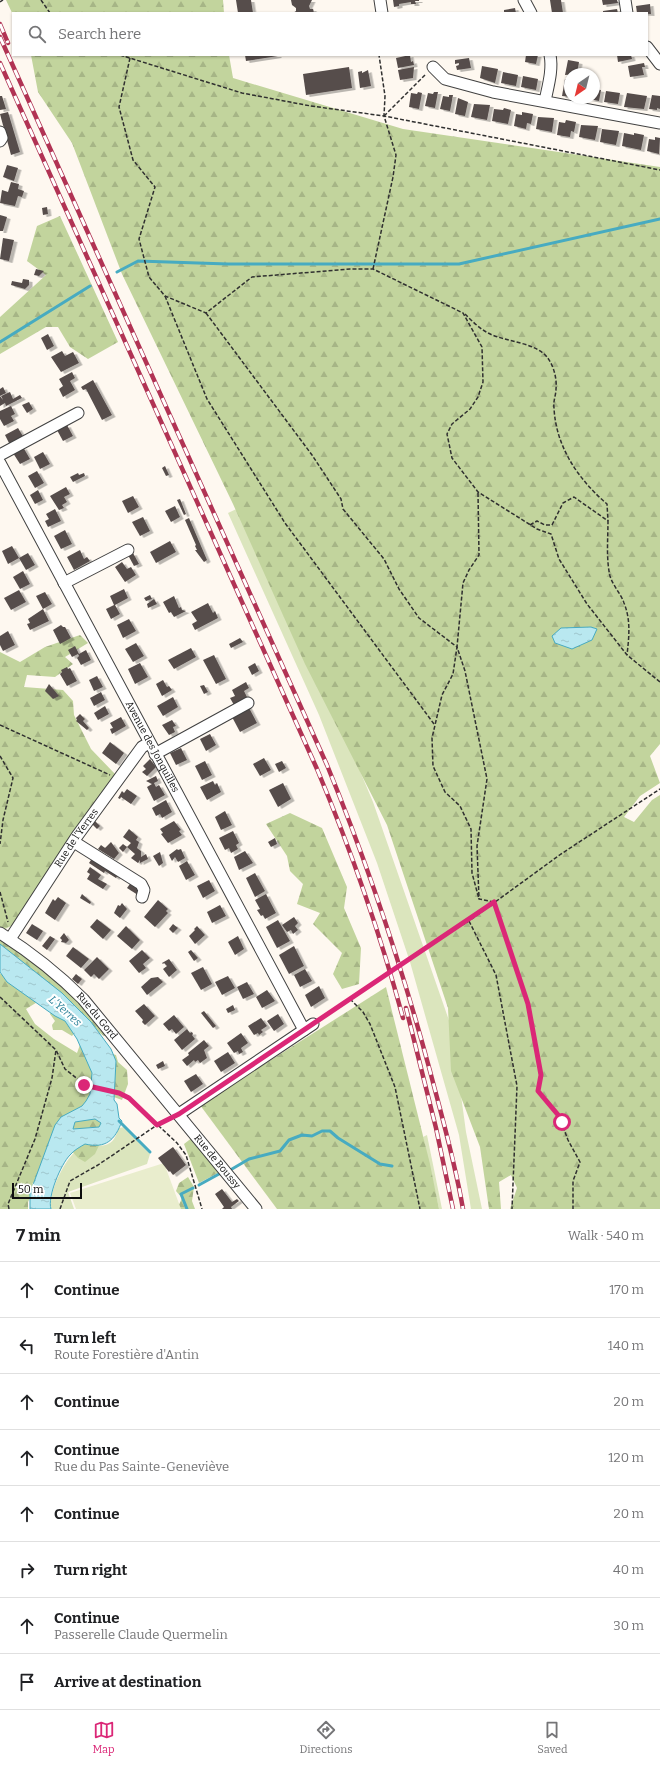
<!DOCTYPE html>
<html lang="en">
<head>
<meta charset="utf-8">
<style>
	body { margin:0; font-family:Bitter,serif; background:#f6f6f6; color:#202124 }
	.compass { position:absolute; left:564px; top:68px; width:36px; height:36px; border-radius:50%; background:#fff; box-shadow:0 1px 3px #0004; rotate:215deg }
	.scale { position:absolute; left:12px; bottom:10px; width:70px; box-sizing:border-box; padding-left:4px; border:2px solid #0e0e0e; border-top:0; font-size:11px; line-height:14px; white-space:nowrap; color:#0e0e0e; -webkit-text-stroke:3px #fff; paint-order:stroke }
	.stop { position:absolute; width:12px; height:12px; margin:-9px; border:3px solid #db2777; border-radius:50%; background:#fff }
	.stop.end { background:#db2777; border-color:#fff; box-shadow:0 1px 4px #0008 }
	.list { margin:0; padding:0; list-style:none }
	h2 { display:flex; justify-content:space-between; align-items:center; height:52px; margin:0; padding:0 16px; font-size:17px }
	h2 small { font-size:13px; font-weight:400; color:#757577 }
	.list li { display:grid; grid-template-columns:26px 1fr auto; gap:12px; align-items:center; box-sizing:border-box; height:56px; padding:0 16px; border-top:1px solid #e0e0e0 }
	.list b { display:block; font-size:15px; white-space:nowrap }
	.list p { margin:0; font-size:13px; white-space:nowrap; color:#757577 }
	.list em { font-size:13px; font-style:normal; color:#757577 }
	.icon { flex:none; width:22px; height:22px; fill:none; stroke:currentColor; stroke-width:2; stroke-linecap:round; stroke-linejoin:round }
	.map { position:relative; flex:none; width:660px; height:1209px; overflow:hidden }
	.search { position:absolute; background:#fff; box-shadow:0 1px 3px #0004; left:12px; right:12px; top:12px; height:44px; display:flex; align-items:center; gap:10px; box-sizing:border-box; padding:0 14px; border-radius:0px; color:#757577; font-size:15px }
	.sheet { height:500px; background:#fff }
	nav { display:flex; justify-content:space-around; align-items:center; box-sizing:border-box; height:56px; border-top:1px solid #e0e0e0; background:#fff; font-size:11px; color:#757577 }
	nav a { display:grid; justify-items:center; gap:2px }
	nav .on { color:#db2777 }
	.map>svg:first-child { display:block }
	.grass { fill:#dbe5bd }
	.forest { fill:url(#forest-firs) }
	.pitch { fill:#e9edcd }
	.water { fill:url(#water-ripples); stroke:#47abc1; fill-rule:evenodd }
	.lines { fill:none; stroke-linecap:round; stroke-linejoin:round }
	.stream { stroke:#47abc1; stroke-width:3 }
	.building { fill:#564d4b; filter:url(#shadow) }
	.minor-casing { stroke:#414141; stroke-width:13 }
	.path { stroke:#303030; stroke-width:1.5; stroke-dasharray:4 2; stroke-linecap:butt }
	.minor { stroke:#fff; stroke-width:11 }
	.rail-casing { stroke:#b13354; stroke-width:4.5 }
	.rail { stroke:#fff; stroke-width:3; stroke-dasharray:9; stroke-linecap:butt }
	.route { stroke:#db2777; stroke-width:5 }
	.labels { text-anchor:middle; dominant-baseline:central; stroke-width:4; stroke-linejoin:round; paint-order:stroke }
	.street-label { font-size:10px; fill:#0e0e0e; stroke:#fff }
	.water-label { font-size:11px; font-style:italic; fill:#227c94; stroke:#fff }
</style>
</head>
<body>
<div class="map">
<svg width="660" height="1209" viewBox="0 0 660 1209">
	<defs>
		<pattern id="forest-firs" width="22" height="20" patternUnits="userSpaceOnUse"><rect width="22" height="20" fill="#c2d49d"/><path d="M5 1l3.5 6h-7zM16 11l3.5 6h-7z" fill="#a6b586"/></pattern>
		<pattern id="water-ripples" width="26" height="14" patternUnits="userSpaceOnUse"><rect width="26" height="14" fill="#b9e8f0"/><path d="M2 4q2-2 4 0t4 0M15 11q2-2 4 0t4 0" fill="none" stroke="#9ec6cd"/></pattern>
		<filter id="shadow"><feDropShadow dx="3.5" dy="2" stdDeviation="0" flood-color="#0004"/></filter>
	</defs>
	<rect width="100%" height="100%" fill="#fef8f0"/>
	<!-- grass -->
	<g class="grass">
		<polygon points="247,504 373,802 452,1029 466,1132 482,1209 471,1209 459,1135 410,962 377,863 319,715 228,513"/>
		<path d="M124 1127 150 1154 147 1164 68 1192 74 1209H50C49 1192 66 1154 82 1147 92 1142 105 1151 114 1139 116 1136 117 1132 119 1128Z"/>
		<polygon points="427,1135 442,1209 439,1209 423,1137"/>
	</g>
	<!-- forest -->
	<g class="forest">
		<polygon points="6,0 223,0 224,13 13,13 13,15"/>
		<polygon points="31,55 229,55 233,78 403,129 660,167 660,744 650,756 660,783 640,796 624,817 634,822 652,800 660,795 660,1209 510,1209 517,1188 511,1175 499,1182 501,1209 489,1209 480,1147 451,1071 448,1008 387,825 305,664 233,504 122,274 72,143 38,92"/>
		<polygon points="60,216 118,342 88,359 70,347 58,327 46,327 0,354 0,317 46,275 27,261 37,226"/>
		<polygon points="80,635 88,643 65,657 73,664 55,677 27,675 24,687 63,690 73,701 74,715 91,749 115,774 15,924 5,929 0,927 0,652 20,662 45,647"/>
		<polygon points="290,813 322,828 347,887 344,908 361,948 359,984 342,989 333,974 342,953 313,924 320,913 297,904 303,884 290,871 287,856 266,824"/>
		<polygon points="0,939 25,954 71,991 107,1035 104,1036 90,1026 0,952"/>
		<polygon points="4,972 39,1001 26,1009 35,1024 54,1039 77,1053 81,1042 93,1061 95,1098 79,1113 37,1184 28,1202 28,1209 0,1209 0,974"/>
		<polygon points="386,987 430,1164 439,1209 277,1209 200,1105"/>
		<polygon points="52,1009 76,1031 72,1036 62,1030 53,1030 52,1025 55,1021 50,1014"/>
		<polygon points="109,1053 116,1055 118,1062 127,1070 128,1084 122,1100 111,1096"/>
		<polygon points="93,1113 109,1124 95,1154 85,1162 78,1158 70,1149 72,1125 80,1118"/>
		<polygon points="193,1137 222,1171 199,1183 184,1144"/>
		<polygon points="188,1177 194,1187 192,1201 195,1209 179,1209 178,1207 182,1198 176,1191 179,1183"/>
	</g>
	<!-- pitch -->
	<polygon class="pitch" points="164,1163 181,1209 76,1209 70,1193"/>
	<!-- water -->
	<g class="water">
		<polygon points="591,627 597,629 592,640 572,649 555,643 552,636 561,628"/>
		<path d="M0 944 62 993 91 1022 111 1049 116 1061 114 1100 117 1104 119 1118 122 1121C115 1140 106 1149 85 1144 80 1147 74 1150 70 1155 61 1164 47 1197 51 1209H30V1193L55 1125 61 1117 82 1106 86 1101 90 1094 92 1073 77 1039 65 1021 55 1016 7 982 0 972ZM95 1119 101 1123 99 1127 73 1129 75 1122Z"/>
	</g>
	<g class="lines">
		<!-- stream -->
		<g class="stream">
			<polyline points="117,272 138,261 228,264 459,264 660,219"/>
			<polyline points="0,342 90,286"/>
			<polyline points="119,1121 150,1152"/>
			<polyline points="232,1169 249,1159 280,1151 289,1140 302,1135 312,1136 322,1131 330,1131 338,1138 380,1164 392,1166"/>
			<polyline points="199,1185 219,1174"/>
			<polyline points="187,1209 181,1194 193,1188"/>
		</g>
	</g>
	<!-- building -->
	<g class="building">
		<polygon points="236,0 251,0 253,13 238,13"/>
		<polygon points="291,0 312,0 309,6 310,9 313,9 314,13 293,13 296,11 296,8 292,5"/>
		<polygon points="393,0 419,0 419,1 415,1 416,4 411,4 411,2 399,4 399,6 394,7"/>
		<polygon points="550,0 561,0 563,13 552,13"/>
		<polygon points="602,0 617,0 618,3 603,5"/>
		<polygon points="650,4 651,14 637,13 636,6"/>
		<polygon points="515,8 516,13 504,13 504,10"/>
		<polygon points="617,9 618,13 603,13 603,11"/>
		<polygon points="245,55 278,55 278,56 246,61"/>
		<polygon points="410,55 411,62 413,61 414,65 398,68 396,58"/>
		<polygon points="526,55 538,55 536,64 525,62"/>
		<polygon points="617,55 631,55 632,59 618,62"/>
		<polygon points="469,58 471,68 457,70 456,66 459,65 459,63 455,64 455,60"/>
		<polygon points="568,60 579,62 577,74 565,75"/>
		<polygon points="644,63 645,67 642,67 644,75 630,77 628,66"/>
		<polygon points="482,66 498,69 495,83 480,78"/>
		<polygon points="349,67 352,88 306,95 303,74"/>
		<polygon points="414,67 413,78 400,80 398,70"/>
		<polygon points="368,70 371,86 360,88 358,72 362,71 362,73"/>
		<polygon points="503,72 518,75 516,86 501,83"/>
		<polygon points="523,76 538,79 536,90 521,87"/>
		<polygon points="565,79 570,80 570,97 562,96"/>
		<polygon points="594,89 601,90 599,101 588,99 594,98"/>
		<polygon points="606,91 620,93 618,104 604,102"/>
		<polygon points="418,92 422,93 419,109 409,107 411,93 417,94"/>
		<polygon points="434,92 438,92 435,108 425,106 428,93 433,94"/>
		<polygon points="627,93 647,96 644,109 624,107"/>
		<polygon points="449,95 453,95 450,111 440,109 443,96 449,97"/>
		<polygon points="652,95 660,96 660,109 657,108 657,110 649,109"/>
		<polygon points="0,96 2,96 6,109 0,110"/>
		<polygon points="458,98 468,102 465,116 455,114"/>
		<polygon points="474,104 490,105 487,120 471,117"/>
		<polygon points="504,108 511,110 508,124 492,121 494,109 503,110"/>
		<polygon points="8,112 20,152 11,155 0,114"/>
		<polygon points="522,112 533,114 531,124 527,123 526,129 514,126 516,114 522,115"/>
		<polygon points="538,117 554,118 552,132 536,129"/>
		<polygon points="566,120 576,122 574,132 571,131 570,137 557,135 559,122 565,123"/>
		<polygon points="581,125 598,126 595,140 579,137"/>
		<polygon points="602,129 619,131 616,145 600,142"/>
		<polygon points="624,133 634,135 634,133 644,135 641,150 622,146"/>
		<polygon points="655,137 660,138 659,154 647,151 649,139 655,140"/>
		<polygon points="7,165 18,168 14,181 3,177"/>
		<polygon points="11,182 19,184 18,189 24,191 22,197 18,196 15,206 0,203 2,190 8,192"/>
		<polygon points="47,207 48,214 43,215 42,208"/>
		<polygon points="0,215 7,217 3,231 0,231"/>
		<polygon points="3,238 14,240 9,261 0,259"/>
		<polygon points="36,269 44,271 39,276 34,275"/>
		<polygon points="23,279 29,280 29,285 25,289 11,285 12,281 22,283"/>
		<polygon points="48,334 54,346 47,350 41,338"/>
		<polygon points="62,351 65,356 73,352 79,363 61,372 51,357"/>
		<polygon points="72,372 75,378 70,381 75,390 63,397 59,389 63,386 59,379"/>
		<polygon points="93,380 112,415 102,420 86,389 83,390 81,387"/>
		<polygon points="3,387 6,393 0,396 3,400 1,396 10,392 13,399 20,395 22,398 6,406 5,403 0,406 0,389"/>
		<polygon points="29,402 33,409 27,413 22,405"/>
		<polygon points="11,406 15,414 11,416 14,421 4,426 0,419 0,411"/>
		<polygon points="67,425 73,436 63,441 57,430"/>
		<polygon points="18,428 24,438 10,445 5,435"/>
		<polygon points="23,447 30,459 20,464 13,453"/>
		<polygon points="43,452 50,464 40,469 34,457"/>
		<polygon points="165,466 169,475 166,476 162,468"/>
		<polygon points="37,471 44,483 35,488 28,476"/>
		<polygon points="78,473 79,475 84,473 85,476 73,482 70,477"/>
		<polygon points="66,487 70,494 64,497 67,502 62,505 64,508 59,510 50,496"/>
		<polygon points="38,490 43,500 35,504 30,495"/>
		<polygon points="133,496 139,507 128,513 122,501"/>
		<polygon points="180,499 186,514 184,515 177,500"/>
		<polygon points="175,506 180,517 171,522 165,511"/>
		<polygon points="55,509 61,521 48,527 45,521 49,519 46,514"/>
		<polygon points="143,517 150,531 140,536 132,522"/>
		<polygon points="189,518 207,560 204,562 195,550 197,550 195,546 196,545 185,520"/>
		<polygon points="65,530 72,544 61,549 54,536"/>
		<polygon points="170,541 176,552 156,563 150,552"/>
		<polygon points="12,546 19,558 8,564 2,551"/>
		<polygon points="80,550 84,559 87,557 90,561 74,570 67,557"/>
		<polygon points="28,553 35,565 26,570 19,558"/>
		<polygon points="133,553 139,564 134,566 128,555"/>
		<polygon points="122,562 127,569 131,567 136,575 125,582 115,567"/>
		<polygon points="23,571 30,584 20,589 13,577"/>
		<polygon points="124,589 128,598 115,605 120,614 111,619 106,609 114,605 110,596"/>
		<polygon points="19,590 26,602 11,610 4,598"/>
		<polygon points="45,592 52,604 43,609 36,596"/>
		<polygon points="150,595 152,599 146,601 144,598"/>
		<polygon points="174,596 179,608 181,607 182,610 186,611 174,617 171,612 169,613 163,602"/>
		<polygon points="154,599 157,604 148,608 147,604"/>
		<polygon points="208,603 213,613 215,611 218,618 195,630 192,624 197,621 191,612"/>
		<polygon points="43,609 49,621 30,630 27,624 30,623 28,619"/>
		<polygon points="129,619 136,631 123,638 117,625"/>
		<polygon points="61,625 63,627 65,627 71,638 60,644 53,630"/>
		<polygon points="8,631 15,645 3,651 0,645 0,636"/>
		<polygon points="240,638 243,642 231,648 229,644"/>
		<polygon points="136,643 144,656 133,662 125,649"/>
		<polygon points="75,646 79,654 86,650 91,660 81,665 77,658 79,656 78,654 72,657 68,650"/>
		<polygon points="191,648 196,657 174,669 168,660"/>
		<polygon points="214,655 226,679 216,684 203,660"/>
		<polygon points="140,663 148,677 135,684 128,669"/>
		<polygon points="255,663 259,671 252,675 248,667"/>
		<polygon points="67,667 68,669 70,668 77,681 67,686 60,674 62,672 61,670"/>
		<polygon points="97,676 103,687 94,691 89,680"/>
		<polygon points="163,680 167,687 169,686 172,690 162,696 156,684"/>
		<polygon points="246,682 249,688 244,691 247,697 234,705 230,698 235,696 232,690"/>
		<polygon points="49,684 59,696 53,699 45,691"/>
		<polygon points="204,685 208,692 204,694 200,686"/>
		<polygon points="101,692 105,700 94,706 90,698"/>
		<polygon points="173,697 178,707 163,716 157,706"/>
		<polygon points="105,706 109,714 98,720 94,713"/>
		<polygon points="248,706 257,723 240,732 231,715"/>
		<polygon points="80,714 85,719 83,721 89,728 87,730 76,721 77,720 76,718"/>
		<polygon points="121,717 126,726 112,734 110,729 113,728 110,723"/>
		<polygon points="172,720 176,726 173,727 175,732 169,735 162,725"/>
		<polygon points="210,734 216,745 206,751 200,739"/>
		<polygon points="110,742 124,753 116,764 102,753"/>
		<polygon points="181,748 187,760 176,765 170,753"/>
		<polygon points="264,758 271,770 260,776 253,764"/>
		<polygon points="150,759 156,767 147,776 142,772 146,769 143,766"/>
		<polygon points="205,761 212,775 202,780 195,766"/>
		<polygon points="282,761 286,768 279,772 275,764"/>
		<polygon points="156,776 158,781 154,783 156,787 159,785 165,795 154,801 147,787 152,784 146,781"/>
		<polygon points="213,781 215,785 217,783 221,792 207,800 200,787"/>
		<polygon points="283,783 291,799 278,807 269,790"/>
		<polygon points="127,789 137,796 131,804 121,797 120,799 118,798 122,791 124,793"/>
		<polygon points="166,800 172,812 162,818 160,814 156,816 152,808"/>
		<polygon points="225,811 232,825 221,830 215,817"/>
		<polygon points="95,821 100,826 97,829 92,824"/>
		<polygon points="174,821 181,830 179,831 182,835 168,843 161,834 163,833 160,829"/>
		<polygon points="129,829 138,837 136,840 139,842 137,848 141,851 141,857 146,854 148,859 140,863 140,860 138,863 131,858 135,854 127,847 131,843 123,837"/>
		<polygon points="233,831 239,843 236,845 238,849 231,853 229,848 225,850 219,838"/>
		<polygon points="275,838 277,844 271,847 268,842"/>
		<polygon points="111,842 119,853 114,859 98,849 101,845 105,848"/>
		<polygon points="123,844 127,847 123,852 119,848"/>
		<polygon points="177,849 178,850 181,849 185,858 178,862 175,857 172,861 169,855"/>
		<polygon points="245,851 253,863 239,870 234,857"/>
		<polygon points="160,852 163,863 159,866 153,856"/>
		<polygon points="93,857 119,873 116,878 105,871 104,873 89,863"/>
		<polygon points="187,861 195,875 186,880 179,866"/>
		<polygon points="90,867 101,875 98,879 107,884 103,889 87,879 90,874 87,872"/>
		<polygon points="255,873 265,891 255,897 246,878"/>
		<polygon points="209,880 215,891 203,898 197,886"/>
		<polygon points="132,881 141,891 138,895 127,888"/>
		<polygon points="82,894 91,902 90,904 80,898"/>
		<polygon points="266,894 276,913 265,919 263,915 261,916 257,910 260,909 255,900"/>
		<polygon points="58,897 66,903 55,920 45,913 53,899 55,901"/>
		<polygon points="158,900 168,909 166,911 168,913 155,927 144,917"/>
		<polygon points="122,903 127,909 120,918 114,913 118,905 120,906"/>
		<polygon points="220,905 226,916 212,923 207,912"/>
		<polygon points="294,917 298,923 295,926 298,930 293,934 291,930 287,932 282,925"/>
		<polygon points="97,919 111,930 103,939 90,927"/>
		<polygon points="278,920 290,941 277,948 266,927"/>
		<polygon points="32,924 43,931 37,940 26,933"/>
		<polygon points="173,924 178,928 173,933 169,929"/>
		<polygon points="126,926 140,940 132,949 117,936"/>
		<polygon points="197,926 205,935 195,944 189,936 195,930 194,929"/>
		<polygon points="64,933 69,940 66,943 61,942 62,940 60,938"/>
		<polygon points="50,936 55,939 47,950 42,946"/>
		<polygon points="238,936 244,949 235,955 228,942"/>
		<polygon points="294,946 304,966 289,974 279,955"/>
		<polygon points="73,947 89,959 81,968 66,956"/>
		<polygon points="142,950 150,958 143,964 146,968 139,973 129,961"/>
		<polygon points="191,950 198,958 194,961 188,952"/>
		<polygon points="97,957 109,969 99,979 94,974 91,977 84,970"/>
		<polygon points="169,959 177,970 169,977 163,969 167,966 164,963 163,964 162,963"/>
		<polygon points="203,967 212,984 201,990 191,973"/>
		<polygon points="305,969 312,981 300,987 294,975"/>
		<polygon points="76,974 82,979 78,984 72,979"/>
		<polygon points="228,976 235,988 222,995 215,982"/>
		<polygon points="158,977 163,982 147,995 141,987 151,978"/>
		<polygon points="247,982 254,994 243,999 237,987"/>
		<polygon points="319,986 325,998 311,1007 305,995"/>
		<polygon points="267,990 275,1001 262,1008 256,997"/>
		<polygon points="144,1004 155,1016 145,1025 142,1022 143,1020 135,1011"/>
		<polygon points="233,1005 235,1010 228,1013 226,1009"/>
		<polygon points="204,1011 216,1026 213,1028 201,1013"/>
		<polygon points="278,1014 284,1024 274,1031 267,1021"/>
		<polygon points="174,1015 184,1027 176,1034 172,1029 169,1031 163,1024"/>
		<polygon points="261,1018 267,1026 261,1030 263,1032 259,1035 258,1033 254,1035 248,1026"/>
		<polygon points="187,1029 190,1033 192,1032 193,1034 192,1035 195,1039 182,1050 174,1040"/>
		<polygon points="241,1033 248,1043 241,1048 243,1052 239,1054 238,1051 234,1053 227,1043"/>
		<polygon points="204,1040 209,1046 204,1050 207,1058 200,1063 198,1060 195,1062 194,1060 187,1066 182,1060 189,1055 188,1053"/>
		<polygon points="228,1052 235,1063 221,1072 214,1061"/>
		<polygon points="163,1061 165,1066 158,1069 156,1065"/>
		<polygon points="196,1074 203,1084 191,1092 184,1081"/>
		<polygon points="173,1147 186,1165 173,1175 170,1171 169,1172 158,1158"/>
		<polygon points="222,1189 232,1202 237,1199 239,1201 231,1207 232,1209 222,1209 224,1207 215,1194"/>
	</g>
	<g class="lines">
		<!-- minor casing -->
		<g class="minor-casing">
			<g id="minor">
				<polyline points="380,0 382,13"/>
				<polyline points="524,0 531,13"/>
				<polyline points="625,0 627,13"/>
				<polyline points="647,47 660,64"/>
				<polyline points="433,67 445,79 493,92 660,123"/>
				<path d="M545 101C548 86 553 70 550 55"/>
				<polyline points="0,132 2,138 0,141"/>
				<polyline points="0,455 78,413"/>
				<path id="s1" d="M0 463 304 1030"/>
				<polyline points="64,583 128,550"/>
				<polyline points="155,754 248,703"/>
				<polyline points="74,842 141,884 144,890 142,897"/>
				<path id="s2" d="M0 933C30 952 58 974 83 999L256 1209"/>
				<path id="s3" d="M10 939 77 836 142 747 149 743"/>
				<polyline points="179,1114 313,1024"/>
			</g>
		</g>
		<!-- path -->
		<g class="path">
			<polyline points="41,0 50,13"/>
			<polyline points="0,2 3,0"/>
			<polyline points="120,55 242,93 311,106 384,116 660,170"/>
			<polyline points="130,58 119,107 133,160 155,187 139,239 149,277 165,296 206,313 252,277 350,269 373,269 463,313 482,347 483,382 478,397 470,409 452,424 447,434 452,458 478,492 537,529 551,534 559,559 587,604 627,655 660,682"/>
			<polyline points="384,116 426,74"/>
			<polyline points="373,269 393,177 396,155 384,116 385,96 379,55"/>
			<polyline points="165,296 207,399 285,523 434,724"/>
			<polyline points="206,313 312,455 341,499 343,509 384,559 399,589 419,618 457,647 453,674 442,695 432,738 433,766 445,792 460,806 471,829 472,873 479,899"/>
			<path d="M465 314C472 321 480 329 488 333 505 342 535 342 547 357 554 366 557 379 556 389 556 395 553 401 554 408 556 447 578 479 607 504L608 521"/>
			<polyline points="478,493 479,555 469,570 463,583 457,647 465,671 487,779 477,846 479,899 494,902"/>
			<path d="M530 525 537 521 545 525H552L563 503 574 497 608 521C608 538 606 559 610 576 613 586 621 594 624 603 631 620 629 637 627 655"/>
			<polyline points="0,725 110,775"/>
			<polyline points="0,756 13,778 3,820 0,844"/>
			<polyline points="0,892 8,922"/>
			<polyline points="494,902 528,1004 541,1075 538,1091 559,1116 568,1140 580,1162 573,1181 573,1209"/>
			<polyline points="469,921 496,975 517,1086 512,1209"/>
			<polyline points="0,997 56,1050 65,1069 85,1085 119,1093 129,1098 177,1143 186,1155 202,1209"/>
			<polyline points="350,999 363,1012 370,1024 395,1087 420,1209"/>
			<polyline points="321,1018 430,944 469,921 561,854 660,789"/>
			<polyline points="9,1209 8,1204 35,1139 52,1078 56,1050"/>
			<polyline points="60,1209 70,1181 98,1165 157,1125 168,1119"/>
		</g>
		<!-- minor -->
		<use href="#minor" class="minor"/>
		<!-- rail casing -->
		<g class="rail-casing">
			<g id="rail">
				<polyline points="0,24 8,43"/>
				<path d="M0 37 327 765C368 865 402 967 430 1071 442 1117 455 1162 463 1209"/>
				<path d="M0 63 317 769C351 850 380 933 403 1018"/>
				<polyline points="406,1008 436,1128 453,1209"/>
			</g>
		</g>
		<!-- rail -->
		<use href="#rail" class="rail"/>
	</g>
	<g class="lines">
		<!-- route -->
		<polyline class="route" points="84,1085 119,1093 129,1098 157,1125 179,1114 494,902 528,1004 541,1075 538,1091 559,1116 562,1122"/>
	</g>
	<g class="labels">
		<!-- street labels -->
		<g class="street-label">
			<text stroke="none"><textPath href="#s1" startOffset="322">Avenue des Jonquilles</textPath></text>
			<text stroke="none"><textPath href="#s3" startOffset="121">Rue de l'Yerres</textPath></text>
			<text stroke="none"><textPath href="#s2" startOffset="128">Rue du Gord</textPath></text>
			<text stroke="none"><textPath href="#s2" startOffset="317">Rue de Boussy</textPath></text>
		</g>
		<!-- water labels -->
		<g class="water-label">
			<text transform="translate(65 1011) rotate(42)">L'Yerres</text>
		</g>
	</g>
</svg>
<svg class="compass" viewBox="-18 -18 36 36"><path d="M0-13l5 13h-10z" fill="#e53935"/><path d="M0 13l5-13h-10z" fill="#757577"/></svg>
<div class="scale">50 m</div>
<div class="stop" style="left:562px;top:1122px"></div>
<div class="stop end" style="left:84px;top:1085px"></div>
<div class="search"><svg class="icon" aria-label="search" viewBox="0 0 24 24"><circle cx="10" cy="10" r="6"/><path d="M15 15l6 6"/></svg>Search here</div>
</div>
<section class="sheet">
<h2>7 min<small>Walk · 540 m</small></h2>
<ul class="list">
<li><svg class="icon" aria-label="ahead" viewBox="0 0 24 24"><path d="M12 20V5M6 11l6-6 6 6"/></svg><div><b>Continue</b></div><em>170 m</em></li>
<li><svg class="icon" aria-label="left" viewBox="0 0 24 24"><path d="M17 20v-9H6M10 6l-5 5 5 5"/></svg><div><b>Turn left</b><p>Route Forestière d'Antin</p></div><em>140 m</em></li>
<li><svg class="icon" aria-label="ahead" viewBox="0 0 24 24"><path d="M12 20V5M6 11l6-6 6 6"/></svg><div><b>Continue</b></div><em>20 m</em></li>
<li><svg class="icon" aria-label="ahead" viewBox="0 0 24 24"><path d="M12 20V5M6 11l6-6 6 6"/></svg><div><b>Continue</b><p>Rue du Pas Sainte-Geneviève</p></div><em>120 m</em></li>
<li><svg class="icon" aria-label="ahead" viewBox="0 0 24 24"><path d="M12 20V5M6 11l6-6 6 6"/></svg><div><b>Continue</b></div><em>20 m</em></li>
<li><svg class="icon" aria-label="right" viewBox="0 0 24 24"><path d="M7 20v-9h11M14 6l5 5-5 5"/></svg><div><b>Turn right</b></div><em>40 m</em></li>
<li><svg class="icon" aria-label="ahead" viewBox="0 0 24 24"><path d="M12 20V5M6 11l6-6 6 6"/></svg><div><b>Continue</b><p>Passerelle Claude Quermelin</p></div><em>30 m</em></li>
<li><svg class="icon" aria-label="arrive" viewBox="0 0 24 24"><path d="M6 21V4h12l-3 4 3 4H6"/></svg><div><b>Arrive at destination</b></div></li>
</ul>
</section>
<nav>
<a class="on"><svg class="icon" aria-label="map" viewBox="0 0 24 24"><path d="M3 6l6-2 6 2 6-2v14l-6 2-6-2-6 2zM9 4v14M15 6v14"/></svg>Map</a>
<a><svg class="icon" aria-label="directions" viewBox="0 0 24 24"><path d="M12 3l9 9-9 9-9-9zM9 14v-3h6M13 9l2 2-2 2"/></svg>Directions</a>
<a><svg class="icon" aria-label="saved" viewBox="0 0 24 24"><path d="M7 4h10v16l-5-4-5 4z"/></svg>Saved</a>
</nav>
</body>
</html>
